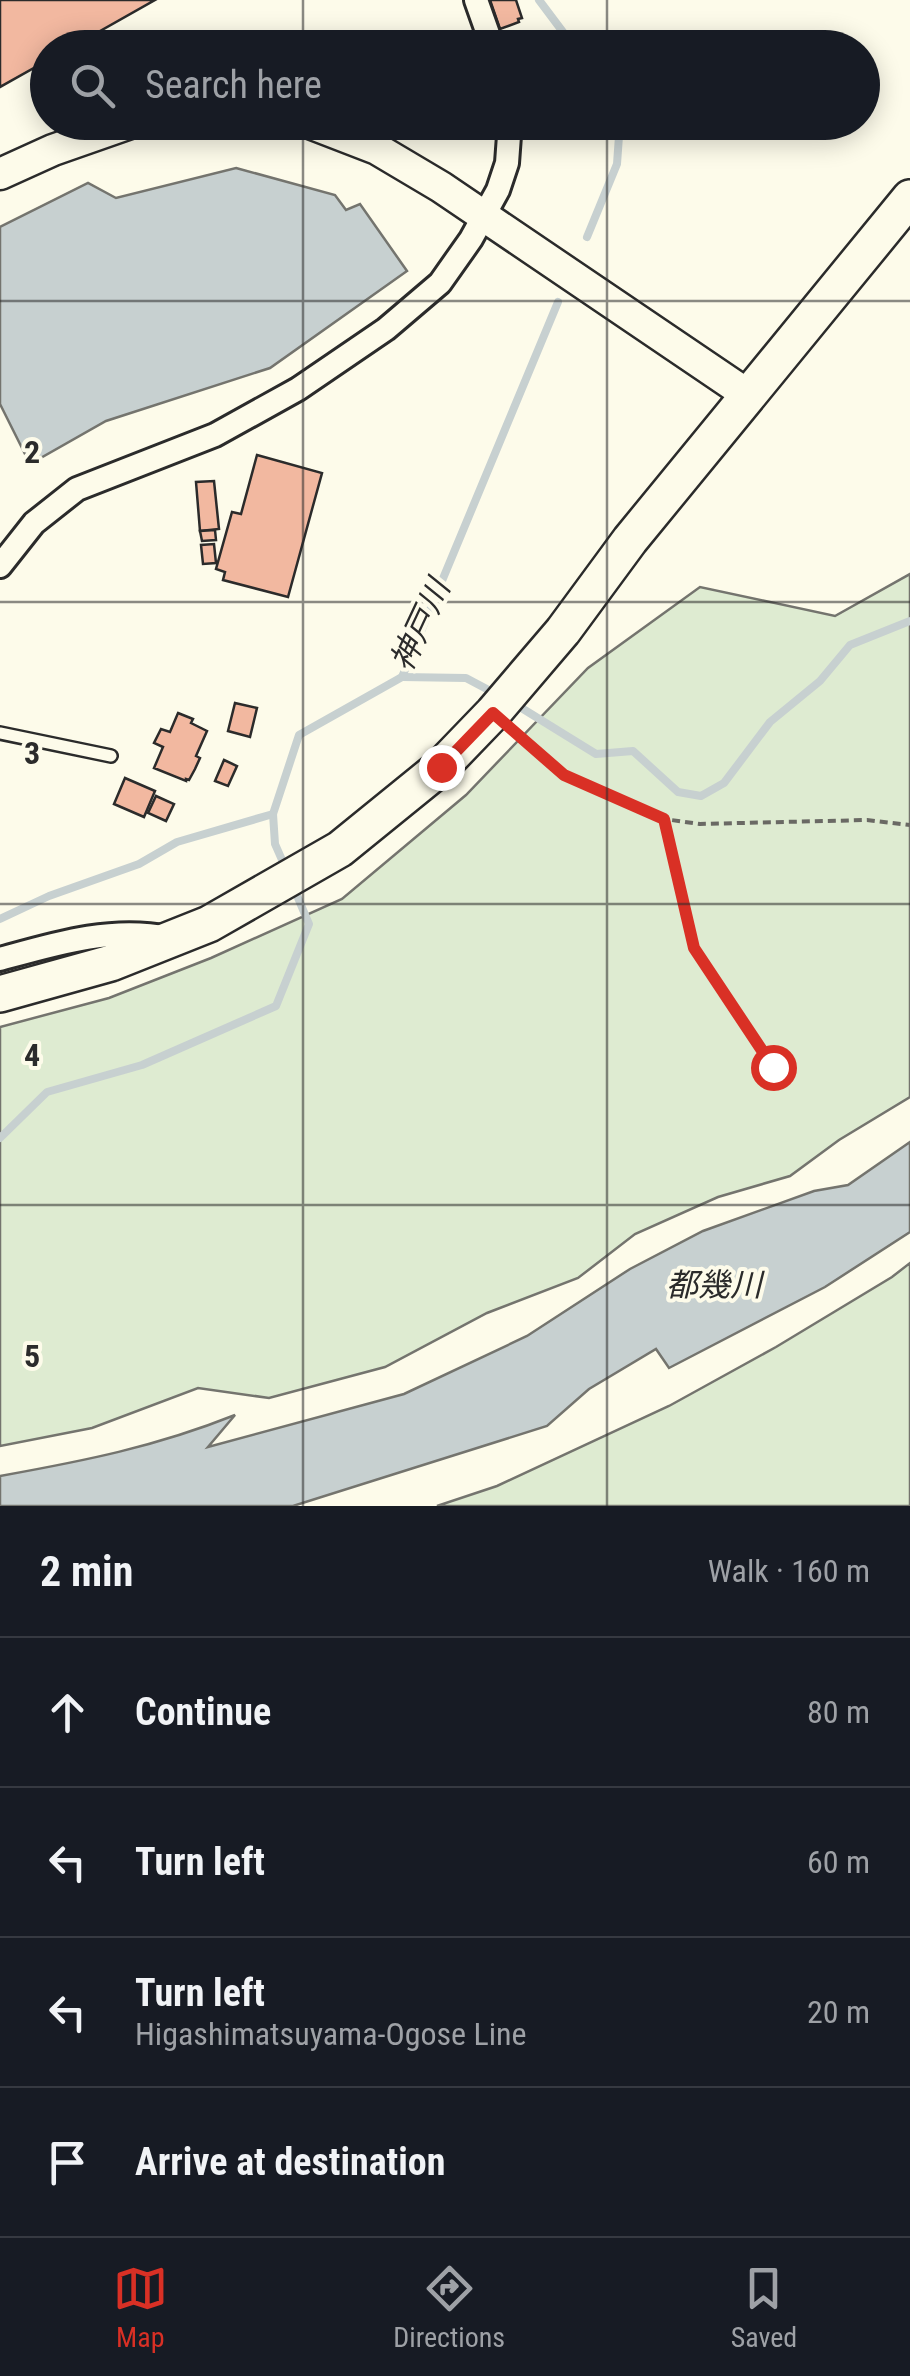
<!DOCTYPE html>
<html lang="en">
<head>
<meta charset="utf-8">
<style>
	body { margin:0; font-family:"Roboto Condensed","Noto Sans JP",sans-serif; background:#20242c; color:#f1f3f6 }
	.stop { position:absolute; width:30px; height:30px; margin:-22px; border:8px solid #d93025; border-radius:50%; background:#fff }
	.stop.end { background:#d93025; border-color:#fff; box-shadow:0 2px 10px #0008 }
	.list { margin:0; padding:0; list-style:none }
	h2 { display:flex; justify-content:space-between; align-items:center; height:130px; margin:0; padding:0 40px; font-size:42px }
	h2 small { font-size:32px; font-weight:400; color:#9ea1a6 }
	.list li { display:grid; grid-template-columns:65px 1fr auto; gap:30px; align-items:center; box-sizing:border-box; height:150px; padding:0 40px; border-top:2px solid #363941 }
	.list b { display:block; font-size:38px; white-space:nowrap }
	.list p { margin:0; font-size:32px; white-space:nowrap; color:#9ea1a6 }
	.list em { font-size:32px; font-style:normal; color:#9ea1a6 }
	.icon { flex:none; width:55px; height:55px; fill:none; stroke:currentColor; stroke-width:2; stroke-linecap:round; stroke-linejoin:round }
	.map { position:relative; flex:none; width:910px; height:1506px; overflow:hidden }
	.search { position:absolute; background:#171b24; box-shadow:0 5px 25px #0003; left:30px; right:30px; top:30px; height:110px; display:flex; align-items:center; gap:25px; box-sizing:border-box; padding:0 35px; border-radius:55px; color:#9ea1a6; font-size:38px }
	.sheet { height:730px; background:#171b24 }
	nav { display:flex; justify-content:space-around; align-items:center; box-sizing:border-box; height:140px; border-top:2px solid #363941; background:#171b24; font-size:28px; color:#9ea1a6 }
	nav a { display:grid; justify-items:center; gap:5px }
	nav .on { color:#d93025 }
	.map>svg:first-child { display:block }
	.green { fill:#deebd1; stroke:#74746e; stroke-width:2.5 }
	.water { fill:#c7d0d0; stroke:#74746e; stroke-width:2.5 }
	.lines { fill:none; stroke-linecap:round; stroke-linejoin:round }
	.stream { stroke:#c7d0d0; stroke-width:8 }
	.building { fill:#f2b8a0; stroke:#2b2b2b; stroke-width:2.5 }
	.lane-casing { stroke:#2b2b2b; stroke-width:16 }
	.street-casing { stroke:#2b2b2b; stroke-width:28 }
	.secondary-casing { stroke:#2b2b2b; stroke-width:35 }
	.primary-casing { stroke:#2b2b2b; stroke-width:40 }
	.path { stroke:#6a6964; stroke-width:4; stroke-dasharray:8 5; stroke-linecap:butt }
	.lane { stroke:#fdfbea; stroke-width:11 }
	.street { stroke:#fdfbea; stroke-width:22 }
	.secondary { stroke:#fdfbea; stroke-width:30 }
	.primary { stroke:#fdfbea; stroke-width:35 }
	.route { stroke:#d93025; stroke-width:12 }
	.grid { fill:none; stroke:#2b2b2b; stroke-width:2.5; stroke-opacity:0.55 }
	.labels { text-anchor:middle; dominant-baseline:central; stroke-width:8; stroke-linejoin:round; paint-order:stroke }
	.water-label { font-size:32px; font-style:italic; fill:#2b2b2b; stroke:#fdfbea }
	.grid-label { font-size:32px; text-anchor:middle; font-weight:bold; fill:#2b2b2b; stroke:#fdfbea; stroke-width:8; stroke-linejoin:round; paint-order:stroke }
</style>
</head>
<body>
<div class="map">
<svg width="910" height="1506" viewBox="0 0 910 1506">
	<rect width="100%" height="100%" fill="#fdfbea"/>
	<!-- green -->
	<g class="green">
		<polygon points="910,574 910,1097 839,1140 790,1176 718,1197 635,1234 578,1278 487,1313 385,1367 269,1398 198,1388 92,1428 0,1446 0,1027 109,998 211,958 342,899 466,795 588,668 700,587 835,616"/>
		<polygon points="910,1263 910,1506 437,1506 497,1486 669,1406 776,1347 892,1277"/>
	</g>
	<!-- water -->
	<g class="water">
		<polygon points="236,168 335,195 346,210 360,204 407,271 270,368 106,421 30,464 0,404 0,227 88,183 116,198"/>
		<path d="M910 1142V1232L825 1287 669 1368 656 1349 589 1389 547 1426 293 1506H0V1476C83 1461 155 1447 235 1415L208 1447 404 1394 527 1336 630 1269 703 1231 814 1191 848 1185Z"/>
	</g>
	<g class="lines">
		<!-- stream -->
		<g class="stream">
			<polyline points="539,0 575,48"/>
			<polyline points="587,237 617,164 620,122"/>
			<polyline points="402,677 466,678 498,695"/>
			<polyline points="515,704 596,754 633,751 678,792 701,796 724,783 770,722 820,681 850,645 910,621"/>
			<polyline points="286,869 275,844 273,814 299,735 402,677 558,302"/>
			<polyline points="0,919 49,896 139,864 177,842 273,814"/>
			<polyline points="0,1138 47,1092 142,1065 276,1006 309,924 293,886"/>
		</g>
	</g>
	<!-- building -->
	<g class="building">
		<polygon points="0,0 155,0 70,48 48,48 48,60 0,87"/>
		<polygon points="490,0 516,0 522,18 518,19 519,22 500,29"/>
		<polygon points="257,455 322,473 288,597 223,580 225,572 216,569 232,512 241,514"/>
		<polygon points="214,481 219,529 200,531 196,482"/>
		<polygon points="215,530 216,540 202,541 200,531"/>
		<polygon points="214,544 216,563 203,564 201,545"/>
		<polygon points="235,703 257,708 250,737 228,731"/>
		<polygon points="178,713 193,719 191,723 207,731 196,756 200,758 195,769 189,780 186,779 186,781 154,768 163,747 154,743 161,729 170,732"/>
		<polygon points="224,760 237,766 228,786 215,781"/>
		<polygon points="125,778 155,791 144,817 114,804"/>
		<polygon points="156,796 174,804 166,821 148,813"/>
	</g>
	<g class="lines">
		<!-- lane casing -->
		<g class="lane-casing">
			<polyline id="lane" points="0,733 111,756"/>
		</g>
		<!-- street casing -->
		<g class="street-casing">
			<g id="street">
				<polyline points="476,0 493,48"/>
				<polyline points="0,566 34,523 77,489 215,435 298,389 386,329 440,283 471,239 498,190 507,163 510,122"/>
				<path d="M0 959C54 944 112 926 168 938"/>
			</g>
		</g>
		<!-- secondary casing -->
		<g class="secondary-casing">
			<g id="secondary">
				<polyline points="307,122 377,149 441,187 748,395"/>
				<polyline points="0,174 53,150 133,122"/>
			</g>
		</g>
		<!-- primary casing -->
		<g class="primary-casing">
			<polyline id="primary" points="0,994 111,963 209,924 340,849 441,767 493,713 563,631 630,540 910,198"/>
		</g>
		<!-- path -->
		<g class="path">
			<polyline points="515,733 564,775 664,819 700,824 867,820 910,825"/>
			<polyline points="664,819 694,948 773,1067 788,1084"/>
		</g>
		<!-- lane -->
		<use href="#lane" class="lane"/>
		<!-- street -->
		<use href="#street" class="street"/>
		<!-- secondary -->
		<use href="#secondary" class="secondary"/>
		<!-- primary -->
		<use href="#primary" class="primary"/>
	</g>
	<g class="lines">
		<!-- route -->
		<polyline class="route" points="441,767 493,713 564,775 664,819 694,948 773,1067"/>
	</g>
	<!-- grid -->
	<path class="grid" d="M303 0V48M607 0V48M303 122V1506M607 122V1506M0 301H910M0 602H910M0 904H910M0 1205H910"/>
	<g class="labels">
		<!-- water labels -->
		<g class="water-label">
			<text transform="translate(420 625) rotate(-65)">神戸川</text>
			<text x="714" y="1285">都幾川</text>
		</g>
	</g>
	<g class="grid-label">
		<text x="32" y="463">2</text>
		<text x="32" y="764">3</text>
		<text x="32" y="1066">4</text>
		<text x="32" y="1367">5</text>
	</g>
</svg>
<div class="stop" style="left:773px;top:1067px"></div>
<div class="stop end" style="left:441px;top:767px"></div>
<div class="search"><svg class="icon" aria-label="search" viewBox="0 0 24 24"><circle cx="10" cy="10" r="6"/><path d="M15 15l6 6"/></svg>Search here</div>
</div>
<section class="sheet">
<h2>2 min<small>Walk · 160 m</small></h2>
<ul class="list">
<li><svg class="icon" aria-label="ahead" viewBox="0 0 24 24"><path d="M12 20V5M6 11l6-6 6 6"/></svg><div><b>Continue</b></div><em>80 m</em></li>
<li><svg class="icon" aria-label="left" viewBox="0 0 24 24"><path d="M17 20v-9H6M10 6l-5 5 5 5"/></svg><div><b>Turn left</b></div><em>60 m</em></li>
<li><svg class="icon" aria-label="left" viewBox="0 0 24 24"><path d="M17 20v-9H6M10 6l-5 5 5 5"/></svg><div><b>Turn left</b><p>Higashimatsuyama-Ogose Line</p></div><em>20 m</em></li>
<li><svg class="icon" aria-label="arrive" viewBox="0 0 24 24"><path d="M6 21V4h12l-3 4 3 4H6"/></svg><div><b>Arrive at destination</b></div></li>
</ul>
</section>
<nav>
<a class="on"><svg class="icon" aria-label="map" viewBox="0 0 24 24"><path d="M3 6l6-2 6 2 6-2v14l-6 2-6-2-6 2zM9 4v14M15 6v14"/></svg>Map</a>
<a><svg class="icon" aria-label="directions" viewBox="0 0 24 24"><path d="M12 3l9 9-9 9-9-9zM9 14v-3h6M13 9l2 2-2 2"/></svg>Directions</a>
<a><svg class="icon" aria-label="saved" viewBox="0 0 24 24"><path d="M7 4h10v16l-5-4-5 4z"/></svg>Saved</a>
</nav>
</body>
</html>
